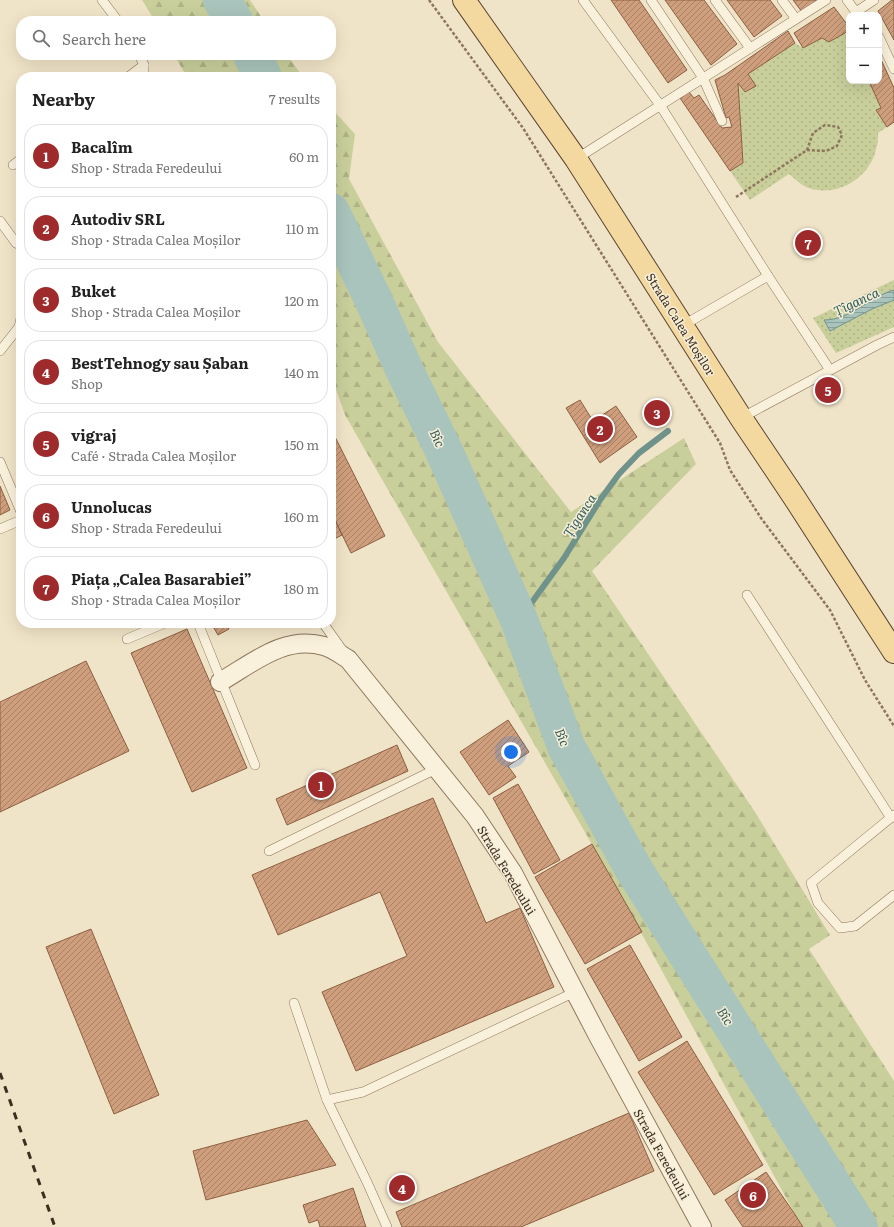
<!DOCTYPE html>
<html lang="en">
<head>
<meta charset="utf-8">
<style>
	body { margin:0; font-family:Literata,serif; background:#f6f6f6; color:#222 }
	.controls { position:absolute; right:12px; top:12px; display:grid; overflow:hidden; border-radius:8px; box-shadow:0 4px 16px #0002 }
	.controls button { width:36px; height:36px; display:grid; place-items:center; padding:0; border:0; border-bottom:1px solid #e0e0e0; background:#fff; color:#222; font:20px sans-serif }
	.you { position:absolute; left:511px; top:752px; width:14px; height:14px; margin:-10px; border:3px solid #fff; border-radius:50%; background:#1a73e8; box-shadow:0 0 0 6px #1a73e833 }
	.badge { display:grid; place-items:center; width:26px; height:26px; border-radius:50%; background:#9e2a2b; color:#fff; font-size:13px; font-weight:700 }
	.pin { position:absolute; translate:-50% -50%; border:2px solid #fff; box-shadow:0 1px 4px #0006 }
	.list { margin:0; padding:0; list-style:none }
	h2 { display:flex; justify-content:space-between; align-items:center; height:52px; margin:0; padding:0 16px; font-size:17px }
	h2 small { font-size:13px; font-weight:400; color:#767676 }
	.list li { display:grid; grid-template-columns:26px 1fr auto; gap:12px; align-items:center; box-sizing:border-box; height:64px; margin:0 8px 8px; padding:0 8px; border:1px solid #e0e0e0; border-radius:16px }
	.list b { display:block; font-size:15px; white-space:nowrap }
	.list p { margin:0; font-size:13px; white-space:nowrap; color:#767676 }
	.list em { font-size:13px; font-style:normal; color:#767676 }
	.icon { flex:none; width:22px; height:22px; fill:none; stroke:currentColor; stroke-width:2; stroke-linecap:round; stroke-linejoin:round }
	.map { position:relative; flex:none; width:894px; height:1227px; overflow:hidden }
	.search { position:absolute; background:#fff; box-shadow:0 4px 16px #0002; left:16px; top:16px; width:320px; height:44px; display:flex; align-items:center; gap:10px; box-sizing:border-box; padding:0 14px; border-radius:16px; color:#767676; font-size:15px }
	.panel { position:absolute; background:#fff; box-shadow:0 4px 16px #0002; left:16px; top:72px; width:320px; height:556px; border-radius:16px }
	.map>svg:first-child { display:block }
	.grass { fill:url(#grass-dots) }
	.forest { fill:url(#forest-firs) }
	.water { fill:url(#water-rules); stroke:#6f938a }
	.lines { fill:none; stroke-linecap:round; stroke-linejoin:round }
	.stream { stroke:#6f938a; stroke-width:6 }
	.river { stroke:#a9c4bc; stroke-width:38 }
	.building { fill:url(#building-hatch); stroke:#8d5f41 }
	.service-casing { stroke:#8d765c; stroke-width:10 }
	.minor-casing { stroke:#8d765c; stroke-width:20 }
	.primary-casing { stroke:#5b4430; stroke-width:24 }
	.path { stroke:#8d765c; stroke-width:2.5; stroke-dasharray:3 2; stroke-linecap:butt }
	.service { stroke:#faf1dc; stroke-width:9 }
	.minor { stroke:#faf1dc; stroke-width:18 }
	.primary { stroke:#f3d9a0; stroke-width:22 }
	.rail { stroke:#3d2e20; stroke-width:3; stroke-dasharray:7 7; stroke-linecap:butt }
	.labels { text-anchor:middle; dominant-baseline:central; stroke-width:3; stroke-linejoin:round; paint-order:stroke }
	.street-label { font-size:12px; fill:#3d2e20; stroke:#f7eed8 }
	.water-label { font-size:13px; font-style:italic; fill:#2f5d5a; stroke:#f7eed8 }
</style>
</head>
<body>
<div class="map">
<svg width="894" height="1227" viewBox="0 0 894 1227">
	<defs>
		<pattern id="grass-dots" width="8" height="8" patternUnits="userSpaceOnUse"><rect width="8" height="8" fill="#c9cf9b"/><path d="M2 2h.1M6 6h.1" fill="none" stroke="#aeb285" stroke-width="1.8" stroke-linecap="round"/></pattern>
		<pattern id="forest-firs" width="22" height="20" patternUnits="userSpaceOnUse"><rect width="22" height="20" fill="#c9cf9b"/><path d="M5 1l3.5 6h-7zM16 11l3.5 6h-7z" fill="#aeb285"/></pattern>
		<pattern id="water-rules" width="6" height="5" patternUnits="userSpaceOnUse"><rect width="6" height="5" fill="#a9c4bc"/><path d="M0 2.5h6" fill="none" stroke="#8ba098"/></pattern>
		<pattern id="building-hatch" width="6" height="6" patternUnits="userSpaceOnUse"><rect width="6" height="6" fill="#cf9f7d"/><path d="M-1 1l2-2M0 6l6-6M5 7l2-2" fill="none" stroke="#a98266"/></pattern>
	</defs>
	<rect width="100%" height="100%" fill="#f0e4c8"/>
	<!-- grass -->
	<g class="grass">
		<path d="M845 33 849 40V81H869L881 108 877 110 887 127 878 133C878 138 878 144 876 149 870 177 840 196 812 189 803 187 796 180 789 174L750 200 730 171 743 163 738 83 745 92 756 86 748 74 795 43 803 48 822 38 829 42Z"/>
		<path d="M894 280V290C870 297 852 320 825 320L830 331 872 309 894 300V327L836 353 813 318Z"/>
	</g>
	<!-- forest -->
	<g class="forest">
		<polygon points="142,0 250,0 264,21 155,21"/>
		<polygon points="174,55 287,55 303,77 187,77"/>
		<polygon points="331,108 355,134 349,179 438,342 571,512 684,438 696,464 592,571 755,812 830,935 809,949 894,1081 894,1227 802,1227 609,874 345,415 331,375"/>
	</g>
	<!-- water -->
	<path class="water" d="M894 290V300L872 309 830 331 824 320C851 320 869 297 894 290Z"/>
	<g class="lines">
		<!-- stream -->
		<polyline class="stream" points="519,620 564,558 600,500 619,474 639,453 668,431"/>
		<!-- river -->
		<g class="river">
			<polyline points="222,0 234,21"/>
			<polyline points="252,55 263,77"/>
			<polyline points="331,212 374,301 404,369 444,451 519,620 566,746 633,868 859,1227"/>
		</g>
	</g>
	<!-- building -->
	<g class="building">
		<polygon points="611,0 639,0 687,70 668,83"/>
		<polygon points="665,0 704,0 737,44 711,65"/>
		<polygon points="727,0 770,0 782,16 754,37"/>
		<polygon points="793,0 819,0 802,12"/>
		<polygon points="892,0 894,0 894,40 878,11"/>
		<polygon points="834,7 849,27 849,29 845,33 829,42 822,38 803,48 794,33"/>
		<polygon points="788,31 795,43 748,74 756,86 745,92 738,83 743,163 730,171 680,98 689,92 694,98 699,95 722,128 732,127 729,117 726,118 715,80 725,75"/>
		<polygon points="879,55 894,88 894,122 887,127 876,110 881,108 869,81 879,81"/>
		<polygon points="580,400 593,421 616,406 637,437 600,463 566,408"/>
		<polygon points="331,429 385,536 351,553 331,512"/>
		<polygon points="0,486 10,510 0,515"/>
		<polygon points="335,520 342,535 336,538 331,527 331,522"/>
		<polygon points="223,623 226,623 229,629 218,635 214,628"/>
		<polygon points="187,629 247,768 192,792 131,653"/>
		<polygon points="86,661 129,751 0,812 0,702"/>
		<polygon points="508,720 529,752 508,766 516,777 489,795 460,752"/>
		<polygon points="397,745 408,771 287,825 276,799"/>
		<polygon points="518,784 560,860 534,874 493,798"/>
		<polygon points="433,798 486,923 520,908 554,987 356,1071 322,992 407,956 380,892 278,935 252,875"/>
		<polygon points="592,844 642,932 585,964 535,877"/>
		<polygon points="91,929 159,1095 114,1114 46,947"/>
		<polygon points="630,945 682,1037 639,1061 587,969"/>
		<polygon points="687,1041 763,1165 714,1195 638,1072"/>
		<polygon points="629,1113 654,1171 521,1227 402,1227 396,1212"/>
		<polygon points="307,1120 336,1165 206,1200 193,1151"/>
		<polygon points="766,1172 794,1213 803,1227 743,1227 725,1200"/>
		<polygon points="353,1188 366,1227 320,1227 318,1220 309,1223 303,1205"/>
	</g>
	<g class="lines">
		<!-- service casing -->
		<g class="service-casing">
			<g id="service">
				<polyline points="102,0 118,21"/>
				<polyline points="583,0 660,105 768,276 682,326"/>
				<polyline points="651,0 703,78 722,121"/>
				<polyline points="715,0 750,48"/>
				<polyline points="782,0 796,19"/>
				<polyline points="847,0 856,12 874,0"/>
				<polyline points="879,37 894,69"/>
				<polyline points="139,55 144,65 144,77"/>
				<polyline points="128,77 144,65"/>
				<polyline points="576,159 826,0"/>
				<polyline points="13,165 21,159"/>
				<polyline points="0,221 16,243 21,246"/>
				<polyline points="768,276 830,370"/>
				<polyline points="0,351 19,327 21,318"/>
				<polyline points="741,418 877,345 894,337"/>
				<polyline points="0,462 21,512"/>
				<polyline points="0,529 21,520"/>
				<polyline points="747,595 891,818"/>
				<polyline points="198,623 255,765"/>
				<polyline points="323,623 343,651"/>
				<polyline points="127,639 165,623"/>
				<polyline points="894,815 811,883 818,903 840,928 855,926 894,895"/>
				<polyline points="269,851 438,768"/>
				<polyline points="294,1003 327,1100 367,1182 387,1227"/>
				<polyline points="327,1100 363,1092 575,992"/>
			</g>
		</g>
		<!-- minor casing -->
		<g class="minor-casing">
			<path id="minor" d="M220 682C253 663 284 635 324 646 332 648 341 655 348 659L475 816 513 873 598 1036 702 1227"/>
		</g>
		<!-- primary casing -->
		<g class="primary-casing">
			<polyline id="primary" points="464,0 576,159 741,418 794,497 894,652"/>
		</g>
		<!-- path -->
		<g class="path">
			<polyline points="429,0 523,128 720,443 730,470 761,518 830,610 865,680 894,726"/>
			<polyline points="736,197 807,150 813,133 825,125 838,127 842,135 837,146 826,151 807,150"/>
		</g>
		<!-- service -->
		<use href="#service" class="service"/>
		<!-- minor -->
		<use href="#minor" class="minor"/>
		<!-- primary -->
		<use href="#primary" class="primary"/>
		<!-- rail -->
		<polyline class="rail" points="0,1073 55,1227"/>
	</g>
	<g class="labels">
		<!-- street labels -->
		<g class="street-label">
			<text transform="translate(681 324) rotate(58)">Strada Calea Moșilor</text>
			<text transform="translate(507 870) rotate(59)">Strada Feredeului</text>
			<text transform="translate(662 1154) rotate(61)">Strada Feredeului</text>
		</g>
		<!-- water labels -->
		<g class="water-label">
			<text transform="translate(856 301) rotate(-25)">Țîganca</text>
			<text transform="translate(438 438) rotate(65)">Bîc</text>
			<text transform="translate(579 515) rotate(-57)">Țîganca</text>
			<text transform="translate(563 737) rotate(68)">Bîc</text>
			<text transform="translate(726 1016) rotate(58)">Bîc</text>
		</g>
	</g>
</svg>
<div class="controls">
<button>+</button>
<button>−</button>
</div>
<div class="you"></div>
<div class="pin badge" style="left:321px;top:785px">1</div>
<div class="pin badge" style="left:600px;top:429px">2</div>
<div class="pin badge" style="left:657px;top:413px">3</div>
<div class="pin badge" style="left:402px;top:1188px">4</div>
<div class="pin badge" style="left:828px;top:390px">5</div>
<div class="pin badge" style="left:753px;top:1195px">6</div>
<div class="pin badge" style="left:808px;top:243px">7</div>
<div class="search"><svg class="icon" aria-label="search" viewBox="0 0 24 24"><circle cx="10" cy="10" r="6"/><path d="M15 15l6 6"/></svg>Search here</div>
<section class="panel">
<h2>Nearby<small>7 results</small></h2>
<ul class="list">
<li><span class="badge">1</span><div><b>Bacalîm</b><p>Shop · Strada Feredeului</p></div><em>60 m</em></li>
<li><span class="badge">2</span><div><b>Autodiv SRL</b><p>Shop · Strada Calea Moșilor</p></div><em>110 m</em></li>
<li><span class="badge">3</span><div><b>Buket</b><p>Shop · Strada Calea Moșilor</p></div><em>120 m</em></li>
<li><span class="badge">4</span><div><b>BestTehnogy sau Șaban</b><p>Shop</p></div><em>140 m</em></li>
<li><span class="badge">5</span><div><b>vigraj</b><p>Café · Strada Calea Moșilor</p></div><em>150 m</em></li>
<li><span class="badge">6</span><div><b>Unnolucas</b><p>Shop · Strada Feredeului</p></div><em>160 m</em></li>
<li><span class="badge">7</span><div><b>Piața „Calea Basarabiei”</b><p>Shop · Strada Calea Moșilor</p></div><em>180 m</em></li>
</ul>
</section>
</div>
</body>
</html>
